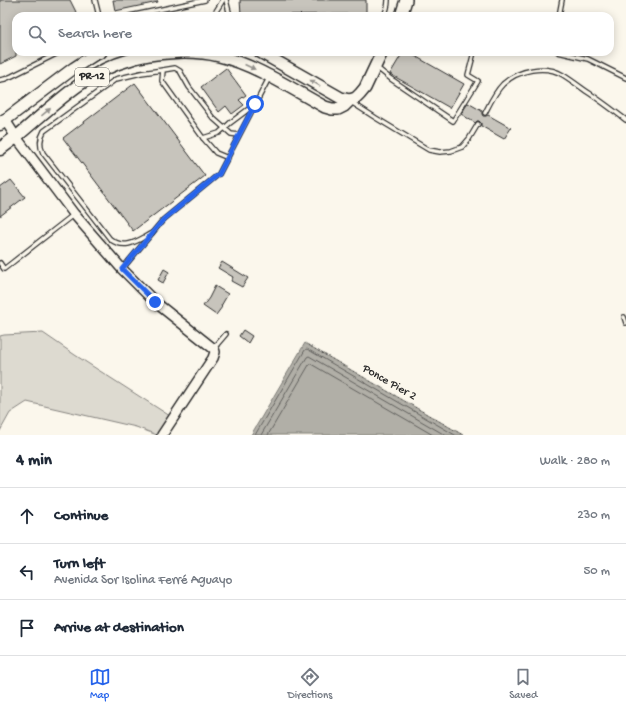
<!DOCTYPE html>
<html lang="en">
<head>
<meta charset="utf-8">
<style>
	body { margin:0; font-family:"Gochi Hand",sans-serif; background:#f6f6f7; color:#1f2937 }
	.stop { position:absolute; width:12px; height:12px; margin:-9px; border:3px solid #2563eb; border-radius:50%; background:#fff }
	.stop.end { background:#2563eb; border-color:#fff; box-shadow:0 1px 4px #0008 }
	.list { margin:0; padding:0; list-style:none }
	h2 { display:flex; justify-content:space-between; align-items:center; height:52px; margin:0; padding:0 16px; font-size:17px }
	h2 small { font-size:13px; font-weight:400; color:#747a83 }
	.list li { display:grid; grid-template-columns:26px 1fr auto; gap:12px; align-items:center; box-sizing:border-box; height:56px; padding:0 16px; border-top:1px solid #e0e1e3 }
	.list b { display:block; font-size:15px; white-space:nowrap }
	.list p { margin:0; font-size:13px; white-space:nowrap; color:#747a83 }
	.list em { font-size:13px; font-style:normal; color:#747a83 }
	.icon { flex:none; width:22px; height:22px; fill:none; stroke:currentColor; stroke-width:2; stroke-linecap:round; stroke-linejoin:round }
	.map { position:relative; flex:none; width:626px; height:435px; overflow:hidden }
	.search { position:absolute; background:#fff; box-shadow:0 2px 10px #0003; left:12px; right:12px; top:12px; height:44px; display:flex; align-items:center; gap:10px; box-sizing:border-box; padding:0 14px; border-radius:12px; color:#747a83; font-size:15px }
	.sheet { height:220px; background:#fff }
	nav { display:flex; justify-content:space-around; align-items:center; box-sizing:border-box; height:56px; border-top:1px solid #e0e1e3; background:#fff; font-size:11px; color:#747a83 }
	nav a { display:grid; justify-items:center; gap:2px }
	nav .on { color:#2563eb }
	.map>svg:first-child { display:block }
	.green { fill:#dddad0; stroke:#84827e }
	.water { fill:#b1afa7; stroke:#7b7a75 }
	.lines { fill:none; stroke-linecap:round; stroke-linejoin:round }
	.shore { stroke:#61605d; stroke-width:1 }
	.building { fill:#c7c4bc; stroke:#2b2b2b }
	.service-casing { stroke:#2b2b2b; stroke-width:6 }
	.tertiary-casing { stroke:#2b2b2b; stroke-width:12 }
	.primary-casing { stroke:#2b2b2b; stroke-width:14 }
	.motorway-casing { stroke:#2b2b2b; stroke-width:15 }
	.path { stroke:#2b2b2b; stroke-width:1; stroke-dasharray:1 3; stroke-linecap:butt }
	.service { stroke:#fbf7ec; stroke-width:3.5 }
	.tertiary { stroke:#fbf7ec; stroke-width:9 }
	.primary { stroke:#fbf7ec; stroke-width:11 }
	.motorway { stroke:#fbf7ec; stroke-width:12 }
	.oneway { fill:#93918c }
	.route { stroke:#2563eb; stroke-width:5 }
	.labels { text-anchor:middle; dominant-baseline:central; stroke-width:3; stroke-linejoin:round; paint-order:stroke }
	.shield { fill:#fbf7ec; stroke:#696865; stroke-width:1 }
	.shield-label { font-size:11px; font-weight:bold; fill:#2b2b2b }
	.street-label { font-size:12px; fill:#2b2b2b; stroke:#fbf7ec }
</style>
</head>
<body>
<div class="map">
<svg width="626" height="435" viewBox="0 0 626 435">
	<rect width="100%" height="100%" fill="#fbf7ec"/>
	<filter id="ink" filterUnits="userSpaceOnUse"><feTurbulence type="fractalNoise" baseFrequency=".025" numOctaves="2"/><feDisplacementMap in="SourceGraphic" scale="8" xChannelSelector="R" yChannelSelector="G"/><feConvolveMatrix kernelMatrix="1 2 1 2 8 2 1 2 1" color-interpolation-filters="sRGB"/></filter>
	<g filter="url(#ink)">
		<!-- green -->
		<polygon class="green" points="43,333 75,355 170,416 157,435 136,427 27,402 10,413 0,431 0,336 4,335"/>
		<!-- water -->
		<polygon class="water" points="305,343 308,345 463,435 251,435"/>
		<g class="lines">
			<!-- shore -->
			<g class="shore">
				<polyline points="255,435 305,350 307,349 455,435"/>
				<polyline points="261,435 307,357 309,356 445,435"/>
				<polyline points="268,435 309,365 311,364 433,435"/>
			</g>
		</g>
		<!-- building -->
		<g class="building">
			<polygon points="0,0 70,0 78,16 16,16 16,56 0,64"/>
			<polygon points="113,0 157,0 158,2 115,11"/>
			<polygon points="240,0 366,0 366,14 241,15"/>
			<polygon points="403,52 408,52 464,84 450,108 390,74"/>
			<polygon points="226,68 246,95 239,100 244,105 232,114 226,106 219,112 201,87"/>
			<polygon points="135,83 205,176 133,231 63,138"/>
			<polygon points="468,103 482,111 482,114 483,116 486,116 488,115 511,128 504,139 481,126 481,123 479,121 477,121 475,123 461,114"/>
			<polygon points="11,180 25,197 0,216 0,188"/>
			<polygon points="222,262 248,278 242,287 231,281 233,277 218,268"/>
			<polygon points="164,269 169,272 163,283 158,280"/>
			<polygon points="215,286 228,294 221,306 222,307 216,315 203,306 209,298"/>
			<polygon points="243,330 252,336 248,343 239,336"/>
		</g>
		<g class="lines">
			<!-- service casing -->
			<g class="service-casing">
				<g id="service">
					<polyline points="95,0 99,16"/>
					<polyline points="226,0 230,16"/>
					<polyline points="403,13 412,16"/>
					<polyline points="130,16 205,0"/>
					<polyline points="213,16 223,0"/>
					<path d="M383 16C387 11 388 6 388 0"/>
					<polyline points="559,16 562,0"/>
					<polyline points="558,52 588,59 626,78"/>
					<polyline points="376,67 391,79 453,121 478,81 468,75 474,52"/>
					<polyline points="163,70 175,68 180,71 189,87 213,118 231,134 239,135"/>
					<polyline points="0,80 5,79 12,76 60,52"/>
					<polyline points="351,102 376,118 429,150 440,152 451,151 462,147 469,139 478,124"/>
					<path d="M485 113C490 103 495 92 503 84 518 70 545 64 563 75 571 80 579 86 586 91 600 100 613 110 626 120"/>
					<polyline points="203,138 219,133 230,123 254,105"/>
					<path d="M152 233C138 240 126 251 110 239L43 153C39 145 40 138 44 131L116 79 141 73 163 70 162 81 203 138 216 153 228 158"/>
					<polyline points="0,263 4,269 73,215"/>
					<polyline points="123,268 163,220 219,174 269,78"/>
					<polyline points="624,317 626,323"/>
					<polyline points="214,348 226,334"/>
				</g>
			</g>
			<!-- tertiary casing -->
			<g class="tertiary-casing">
				<polyline id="tertiary" points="5,120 16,137 74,214 122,269 155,302 214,349 215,352 213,358 162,435"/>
			</g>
			<!-- primary casing -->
			<g class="primary-casing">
				<g id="primary">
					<polyline points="401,16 406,0"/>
					<path d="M185 52C197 52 208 53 219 56 256 65 292 89 325 107L332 109H338L344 106 350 100 356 98 360 94 365 88 382 52"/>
					<polyline points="260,52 341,98 350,100"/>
					<polyline points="5,120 74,68 94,55 101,52"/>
					<path d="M16 137C51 108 85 72 129 60 147 54 166 53 184 52"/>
				</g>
			</g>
			<!-- motorway casing -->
			<g class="motorway-casing">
				<g id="motorway">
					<polyline points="0,124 5,120"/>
					<polyline points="0,149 16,137"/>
				</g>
			</g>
			<!-- path -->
			<polyline class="path" points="308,345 463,435"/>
			<!-- service -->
			<use href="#service" class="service"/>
			<!-- tertiary -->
			<use href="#tertiary" class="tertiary"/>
			<!-- primary -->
			<use href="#primary" class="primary"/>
			<!-- motorway -->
			<use href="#motorway" class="motorway"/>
		</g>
		<!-- one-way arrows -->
		<defs><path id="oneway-solid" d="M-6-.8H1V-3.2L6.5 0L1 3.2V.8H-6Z"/></defs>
		<g class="oneway">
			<use href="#oneway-solid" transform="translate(250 67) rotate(25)"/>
			<use href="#oneway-solid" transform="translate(315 83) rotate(-150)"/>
			<use href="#oneway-solid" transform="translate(46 112) rotate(-40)"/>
		</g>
	</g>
	<g class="lines" filter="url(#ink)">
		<!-- route -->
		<polyline class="route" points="155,302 122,269 163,220 219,174 255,104"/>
	</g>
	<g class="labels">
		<!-- shield labels -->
		<rect class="shield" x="75" y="68" width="34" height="18" rx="3"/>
		<g class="shield-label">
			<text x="92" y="77">PR-12</text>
		</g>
		<!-- street labels -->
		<g class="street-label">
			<text transform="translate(389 383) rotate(30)">Ponce Pier 2</text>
		</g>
	</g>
</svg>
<div class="stop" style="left:255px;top:104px"></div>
<div class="stop end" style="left:155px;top:302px"></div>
<div class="search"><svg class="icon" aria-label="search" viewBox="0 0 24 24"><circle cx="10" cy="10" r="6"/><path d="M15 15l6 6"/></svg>Search here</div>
</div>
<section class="sheet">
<h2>4 min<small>Walk · 280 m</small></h2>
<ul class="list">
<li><svg class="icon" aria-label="ahead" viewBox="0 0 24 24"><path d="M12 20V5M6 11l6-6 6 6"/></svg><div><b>Continue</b></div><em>230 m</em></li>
<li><svg class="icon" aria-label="left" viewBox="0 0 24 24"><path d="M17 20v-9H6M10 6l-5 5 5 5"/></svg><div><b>Turn left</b><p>Avenida Sor Isolina Ferré Aguayo</p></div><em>50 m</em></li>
<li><svg class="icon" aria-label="arrive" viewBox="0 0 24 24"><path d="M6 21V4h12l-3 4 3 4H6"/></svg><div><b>Arrive at destination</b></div></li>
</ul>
</section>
<nav>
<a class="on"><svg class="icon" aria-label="map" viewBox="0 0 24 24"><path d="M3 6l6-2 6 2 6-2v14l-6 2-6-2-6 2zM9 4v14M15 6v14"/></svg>Map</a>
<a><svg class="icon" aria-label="directions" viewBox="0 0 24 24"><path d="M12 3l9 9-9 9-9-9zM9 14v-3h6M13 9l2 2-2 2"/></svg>Directions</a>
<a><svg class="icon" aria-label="saved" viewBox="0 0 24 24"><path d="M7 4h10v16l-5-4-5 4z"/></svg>Saved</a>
</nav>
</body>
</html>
